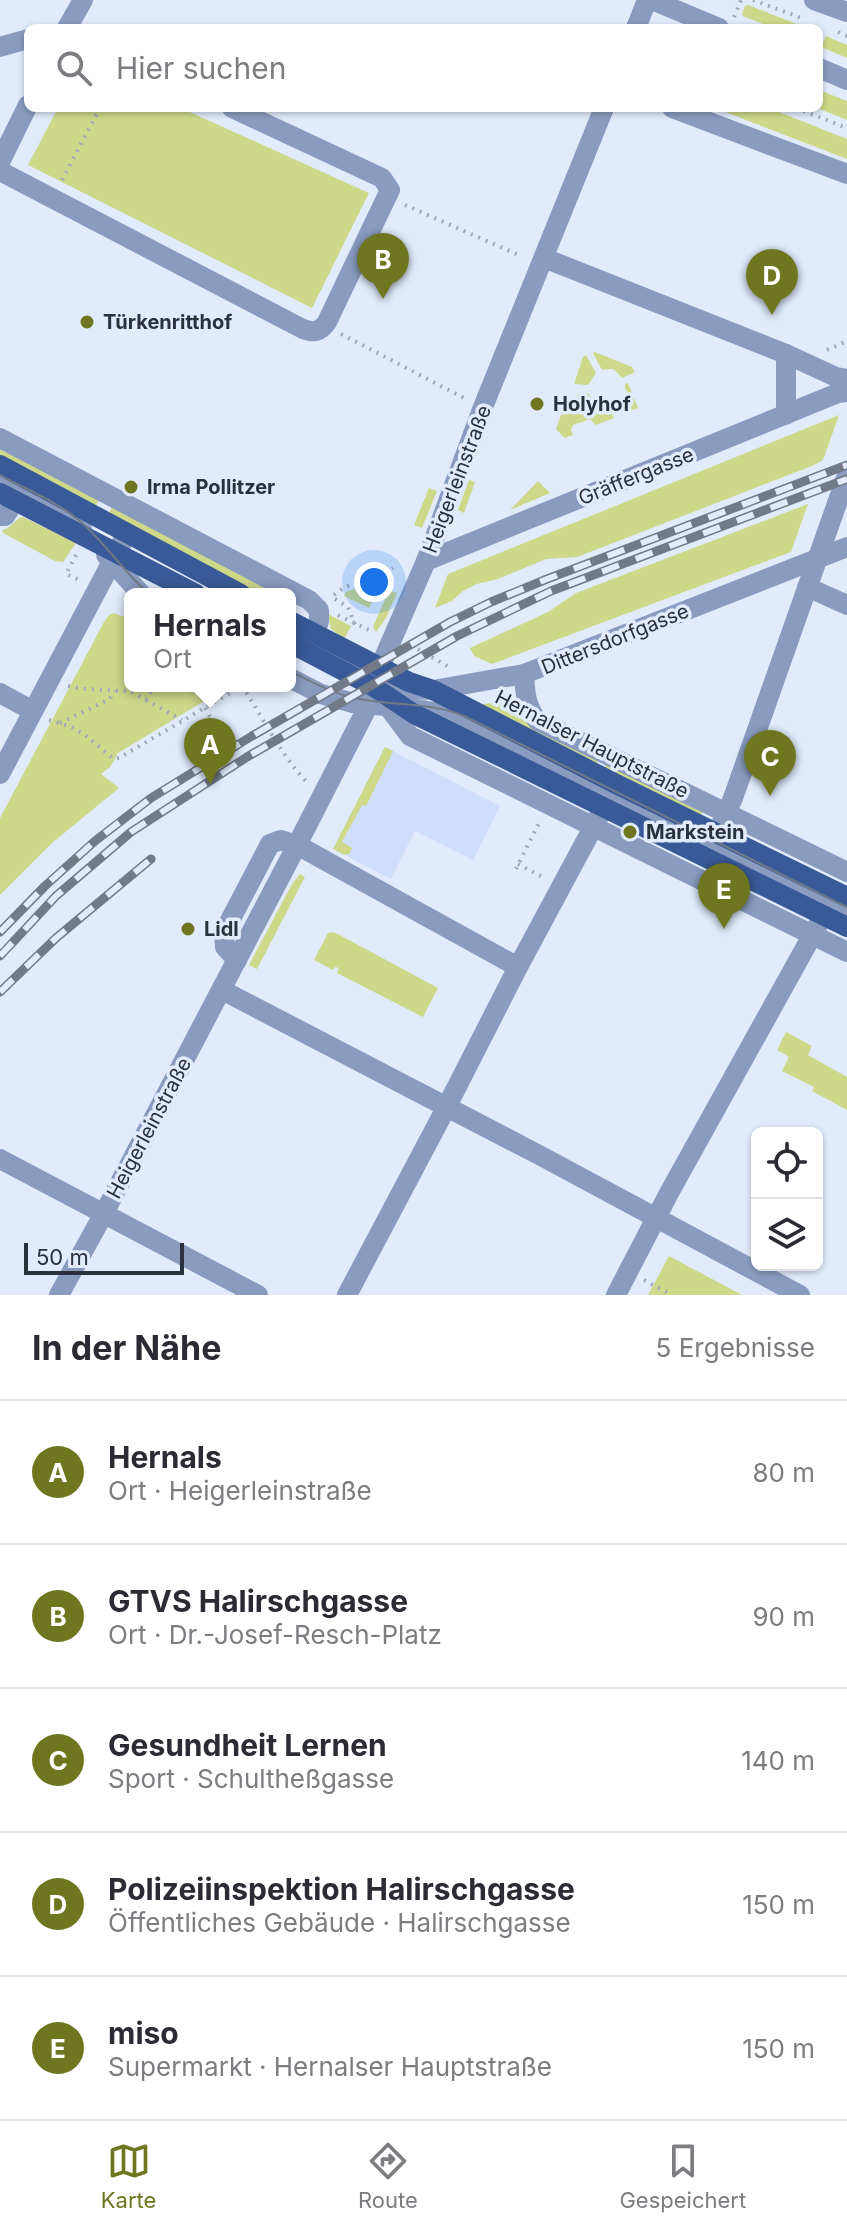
<!DOCTYPE html>
<html lang="de">
<head>
<meta charset="utf-8">
<style>
	body { margin:0; font-family:Inter,sans-serif; background:#f7f7f7; color:#2b2b33 }
	.controls { position:absolute; right:24px; bottom:24px; display:grid; overflow:hidden; border-radius:12px; box-shadow:0 2px 6px #0004 }
	.controls button { width:72px; height:72px; display:grid; place-items:center; padding:0; border:0; border-bottom:2px solid #e1e1e2; background:#fff; color:#2b2b33; font:40px sans-serif }
	.scale { position:absolute; left:24px; bottom:20px; width:160px; box-sizing:border-box; padding-left:8px; border:4px solid #2b313c; border-top:0; font-size:22px; line-height:28px; white-space:nowrap; color:#2b313c; -webkit-text-stroke:6px #e1ebfc; paint-order:stroke }
	.you { position:absolute; left:374px; top:582px; width:28px; height:28px; margin:-20px; border:6px solid #fff; border-radius:50%; background:#1a73e8; box-shadow:0 0 0 12px #1a73e833 }
	.badge { display:grid; place-items:center; width:52px; height:52px; border-radius:50%; background:#6e761f; color:#fff; font-size:26px; font-weight:700 }
	.pin { position:absolute; translate:-50% -66px; filter:drop-shadow(0 2px 4px #0008) }
	.pin::after { content:''; position:absolute; top:42px; width:28px; height:24px; background:inherit; clip-path:polygon(0 0,100% 0,50% 100%) }
	.popup { position:absolute; left:124px; top:588px; width:172px; height:104px; box-sizing:border-box; display:grid; place-content:center; border-radius:12px; background:#fff; filter:drop-shadow(0 2px 6px #0005); font-size:26px; white-space:nowrap; color:#7c7c81 }
	.popup b { font-size:30px; color:#2b2b33 }
	.popup::after { content:''; position:absolute; left:50%; top:100%; margin-left:-16px; border:16px solid transparent; border-top-color:#fff }
	.list { margin:0; padding:0; list-style:none }
	h2 { display:flex; justify-content:space-between; align-items:center; height:104px; margin:0; padding:0 32px; font-size:34px }
	h2 small { font-size:26px; font-weight:400; color:#7c7c81 }
	.list li { display:grid; grid-template-columns:52px 1fr auto; gap:24px; align-items:center; box-sizing:border-box; height:144px; padding:0 32px; border-top:2px solid #e1e1e2 }
	.list b { display:block; font-size:30px; white-space:nowrap }
	.list p { margin:0; font-size:26px; white-space:nowrap; color:#7c7c81 }
	.list em { font-size:26px; font-style:normal; color:#7c7c81 }
	.icon { flex:none; width:44px; height:44px; fill:none; stroke:currentColor; stroke-width:2; stroke-linecap:round; stroke-linejoin:round }
	.map { position:relative; flex:none; width:847px; height:1295px; overflow:hidden }
	.search { position:absolute; background:#fff; box-shadow:0 2px 6px #0004; left:24px; right:24px; top:24px; height:88px; display:flex; align-items:center; gap:20px; box-sizing:border-box; padding:0 28px; border-radius:12px; color:#7c7c81; font-size:30px }
	.sheet { height:824px; background:#fff }
	nav { display:flex; justify-content:space-around; align-items:center; box-sizing:border-box; height:112px; border-top:2px solid #e1e1e2; background:#fff; font-size:22px; color:#7c7c81 }
	nav a { display:grid; justify-items:center; gap:4px }
	nav .on { color:#6e761f }
	.map>svg:first-child { display:block }
	.built { fill:#cfdefa }
	.green { fill:#ced889 }
	.lines { fill:none; stroke-linecap:round; stroke-linejoin:round }
	.path { stroke:#a0a9b8; stroke-width:4; stroke-dasharray:2 6; stroke-linecap:butt }
	.minor { stroke:#899cc0; stroke-width:20 }
	.major { stroke:#395a98; stroke-width:20 }
	.tram { stroke:#727a87; stroke-width:2 }
	.rail-casing { stroke:#727a87; stroke-width:9 }
	.rail { stroke:#e1ebfc; stroke-width:6; stroke-dasharray:18; stroke-linecap:butt }
	.poi-dot { fill:#6e761f; stroke:#e1ebfc; stroke-width:3 }
	.labels { text-anchor:middle; dominant-baseline:central; stroke-width:7; stroke-linejoin:round; paint-order:stroke }
	.poi-label { font-size:20px; font-weight:bold; fill:#2b313c; stroke:#e1ebfc; text-anchor:start }
	.street-label { font-size:20px; fill:#2b313c; stroke:#e1ebfc }
</style>
</head>
<body>
<div class="map">
<svg width="847" height="1295" viewBox="0 0 847 1295">
	<rect width="100%" height="100%" fill="#e1ebfc"/>
	<!-- built -->
	<polygon class="built" points="385,747 500,806 473,860 415,831 391,879 333,849"/>
	<!-- green -->
	<g class="green">
		<polygon points="748,5 807,28 773,28 743,16 742,14 745,6"/>
		<polygon points="826,36 847,45 847,58 821,47"/>
		<polygon points="819,90 847,101 847,120 817,108 819,108"/>
		<polygon points="58,108 181,108 369,193 312,308 28,165"/>
		<polygon points="715,108 769,108 847,139 847,159"/>
		<path d="M595 352 632 367 635 372 622 378C613 368 616 368 602 370L593 353Z"/>
		<polygon points="586,355 596,373 588,385 574,384 583,357"/>
		<polygon points="628,383 638,408 622,414 618,403 624,400 627,390 625,389 625,384"/>
		<polygon points="578,393 588,393 593,401 591,403 600,408 609,407 614,418 596,425 590,419 573,425 571,430 573,435 565,438 556,429 566,401 577,398"/>
		<polygon points="839,415 823,460 812,466 577,557 546,559 498,579 477,584 463,591 452,601 435,608 448,574"/>
		<polygon points="0,448 99,500 95,508 0,458"/>
		<polygon points="469,480 475,482 464,513 458,510"/>
		<polygon points="538,481 550,493 510,510"/>
		<polygon points="429,488 437,491 422,528 414,525"/>
		<polygon points="808,504 791,552 492,664 474,656 470,648 548,612 576,593"/>
		<polygon points="112,507 278,594 258,594 108,515"/>
		<path d="M23 517 76 543 63 562 55 561 3 533 2 530C11 529 14 519 23 517Z"/>
		<polygon points="371,582 376,583 378,590 369,608 344,596 346,592"/>
		<polygon points="389,590 397,593 386,618 376,632 373,627"/>
		<polygon points="114,613 130,619 130,686 227,686 226,688 118,753 110,767 101,774 119,788 52,843 0,895 0,818 104,622 109,615"/>
		<polygon points="328,614 351,626 344,639 331,629"/>
		<polygon points="498,702 600,757 596,765 476,705"/>
		<polygon points="385,747 393,751 366,806 362,805 342,842 352,848 350,853 345,855 333,849"/>
		<polygon points="608,761 704,809 700,817 604,768"/>
		<polygon points="300,874 305,877 257,969 249,965 292,884"/>
		<polygon points="334,932 438,988 423,1017 337,973 339,968 335,967 333,970 314,960 328,933"/>
		<polygon points="786,1032 812,1046 808,1055 847,1077 847,1110 812,1091 814,1087 782,1071 789,1057 777,1050"/>
		<polygon points="669,1256 742,1295 648,1295"/>
	</g>
	<g class="lines">
		<!-- path -->
		<g class="path">
			<polyline points="753,0 804,19"/>
			<polyline points="734,17 741,0"/>
			<polyline points="838,32 847,36"/>
			<polyline points="796,108 847,128"/>
			<polyline points="62,180 100,108"/>
			<polyline points="405,205 521,256"/>
			<polyline points="341,334 464,398"/>
			<polyline points="827,350 847,341"/>
			<polyline points="76,555 66,574 79,580"/>
			<polyline points="334,595 343,588 393,568"/>
			<polyline points="335,599 348,607 357,630"/>
			<polyline points="338,615 373,632"/>
			<polyline points="411,645 449,667"/>
			<polyline points="68,686 85,689 129,691 146,700 154,686"/>
			<path d="M242 686C262 716 283 759 308 783"/>
			<polyline points="146,700 182,720"/>
			<polyline points="205,708 211,719"/>
			<polyline points="49,720 72,727 85,735 114,759 119,758 242,686"/>
			<polyline points="60,723 110,699 115,691"/>
			<polyline points="518,864 544,878"/>
			<polyline points="516,869 540,821"/>
			<polyline points="644,1280 672,1295"/>
		</g>
		<!-- minor -->
		<g class="minor">
			<polyline points="652,0 719,28"/>
			<polyline points="814,0 847,12"/>
			<polyline points="67,28 83,0"/>
			<polyline points="636,28 647,0"/>
			<polyline points="0,47 28,39"/>
			<polyline points="819,68 847,80"/>
			<polyline points="672,108 847,174"/>
			<polyline points="0,162 28,105"/>
			<path d="M0 171 303 329C314 333 320 332 327 322L390 190 382 178 232 108"/>
			<polyline points="544,258 786,354 836,377 847,379"/>
			<polyline points="786,415 786,354"/>
			<polyline points="0,438 309,600 319,610 319,621 315,634"/>
			<polyline points="0,480 56,510 82,529"/>
			<polyline points="0,516 5,516 15,501"/>
			<polyline points="106,555 141,594"/>
			<polyline points="426,561 838,393 847,392"/>
			<polyline points="807,587 847,605"/>
			<path d="M524 674C525 693 526 707 538 721L847 872"/>
			<polyline points="290,678 321,694 353,703 417,709 439,713 459,720 847,912"/>
			<polyline points="374,687 433,690 524,674 847,547"/>
			<polyline points="0,693 33,711"/>
			<polyline points="383,700 410,736 847,952"/>
			<polyline points="0,774 127,533"/>
			<polyline points="711,847 733,798 847,475"/>
			<polyline points="237,960 225,947 224,932 270,844 281,840 297,845 518,967"/>
			<polyline points="222,990 541,1156 800,1295"/>
			<polyline points="0,1159 258,1295"/>
			<polyline points="59,1295 103,1215 297,845 366,710 380,667 426,561 483,407 604,108"/>
			<polyline points="347,1295 446,1108 518,967 612,792"/>
			<polyline points="616,1295 669,1193 819,923"/>
		</g>
		<!-- major -->
		<g class="major">
			<polyline points="0,465 241,594"/>
			<polyline points="0,493 196,594"/>
			<polyline points="290,621 409,682 433,690 616,784 847,897"/>
			<polyline points="290,643 374,687 414,714 847,927"/>
		</g>
		<!-- tram -->
		<g class="tram">
			<path d="M0 475C27 490 58 502 81 522 106 544 124 572 149 594"/>
			<path d="M290 671C313 683 334 694 359 699 395 706 430 702 464 716L847 907"/>
		</g>
		<!-- rail casing -->
		<g class="rail-casing">
			<g id="rail">
				<polyline points="0,932 45,886 95,841 151,798 252,736 450,622 491,602 547,579 847,465"/>
				<polyline points="0,956 56,896 131,832 247,757 457,636 551,591 847,479"/>
				<polyline points="0,992 56,938 151,859"/>
			</g>
		</g>
		<!-- rail -->
		<use href="#rail" class="rail"/>
	</g>
	<!-- markers -->
	<g class="poi-dot">
		<circle cx="87" cy="322" r="8"/>
		<circle cx="537" cy="404" r="8"/>
		<circle cx="131" cy="487" r="8"/>
		<circle cx="630" cy="832" r="8"/>
		<circle cx="188" cy="929" r="8"/>
	</g>
	<g class="labels">
		<!-- poi labels -->
		<g class="poi-label">
			<text x="103" y="322">Türkenritthof</text>
			<text x="553" y="404">Holyhof</text>
			<text x="147" y="487">Irma Pollitzer</text>
			<text x="646" y="832">Markstein</text>
			<text x="204" y="929">Lidl</text>
		</g>
		<!-- street labels -->
		<g class="street-label">
			<text transform="translate(636 476) rotate(-22)">Gräffergasse</text>
			<text transform="translate(457 479) rotate(-69)">Heigerleinstraße</text>
			<text transform="translate(615 639) rotate(-22)">Dittersdorfgasse</text>
			<text transform="translate(592 744) rotate(27)">Hernalser Hauptstraße</text>
			<text transform="translate(149 1128) rotate(-62)">Heigerleinstraße</text>
		</g>
	</g>
</svg>
<div class="controls">
<button><svg class="icon" aria-label="locate" viewBox="0 0 24 24"><circle cx="12" cy="12" r="6"/><path d="M12 2v4M12 18v4M2 12h4M18 12h4"/></svg></button>
<button><svg class="icon" aria-label="layers" viewBox="0 0 24 24"><path d="M12 4l9 5-9 5-9-5zM3 14l9 5 9-5"/></svg></button>
</div>
<div class="scale">50 m</div>
<div class="you"></div>
<div class="pin badge" style="left:210px;top:784px">A</div>
<div class="popup"><b>Hernals</b>Ort</div>
<div class="pin badge" style="left:383px;top:299px">B</div>
<div class="pin badge" style="left:770px;top:796px">C</div>
<div class="pin badge" style="left:772px;top:315px">D</div>
<div class="pin badge" style="left:724px;top:929px">E</div>
<div class="search"><svg class="icon" aria-label="search" viewBox="0 0 24 24"><circle cx="10" cy="10" r="6"/><path d="M15 15l6 6"/></svg>Hier suchen</div>
</div>
<section class="sheet">
<h2>In der Nähe<small>5 Ergebnisse</small></h2>
<ul class="list">
<li><span class="badge">A</span><div><b>Hernals</b><p>Ort · Heigerleinstraße</p></div><em>80 m</em></li>
<li><span class="badge">B</span><div><b>GTVS Halirschgasse</b><p>Ort · Dr.-Josef-Resch-Platz</p></div><em>90 m</em></li>
<li><span class="badge">C</span><div><b>Gesundheit Lernen</b><p>Sport · Schultheßgasse</p></div><em>140 m</em></li>
<li><span class="badge">D</span><div><b>Polizeiinspektion Halirschgasse</b><p>Öffentliches Gebäude · Halirschgasse</p></div><em>150 m</em></li>
<li><span class="badge">E</span><div><b>miso</b><p>Supermarkt · Hernalser Hauptstraße</p></div><em>150 m</em></li>
</ul>
</section>
<nav>
<a class="on"><svg class="icon" aria-label="map" viewBox="0 0 24 24"><path d="M3 6l6-2 6 2 6-2v14l-6 2-6-2-6 2zM9 4v14M15 6v14"/></svg>Karte</a>
<a><svg class="icon" aria-label="directions" viewBox="0 0 24 24"><path d="M12 3l9 9-9 9-9-9zM9 14v-3h6M13 9l2 2-2 2"/></svg>Route</a>
<a><svg class="icon" aria-label="saved" viewBox="0 0 24 24"><path d="M7 4h10v16l-5-4-5 4z"/></svg>Gespeichert</a>
</nav>
</body>
</html>
